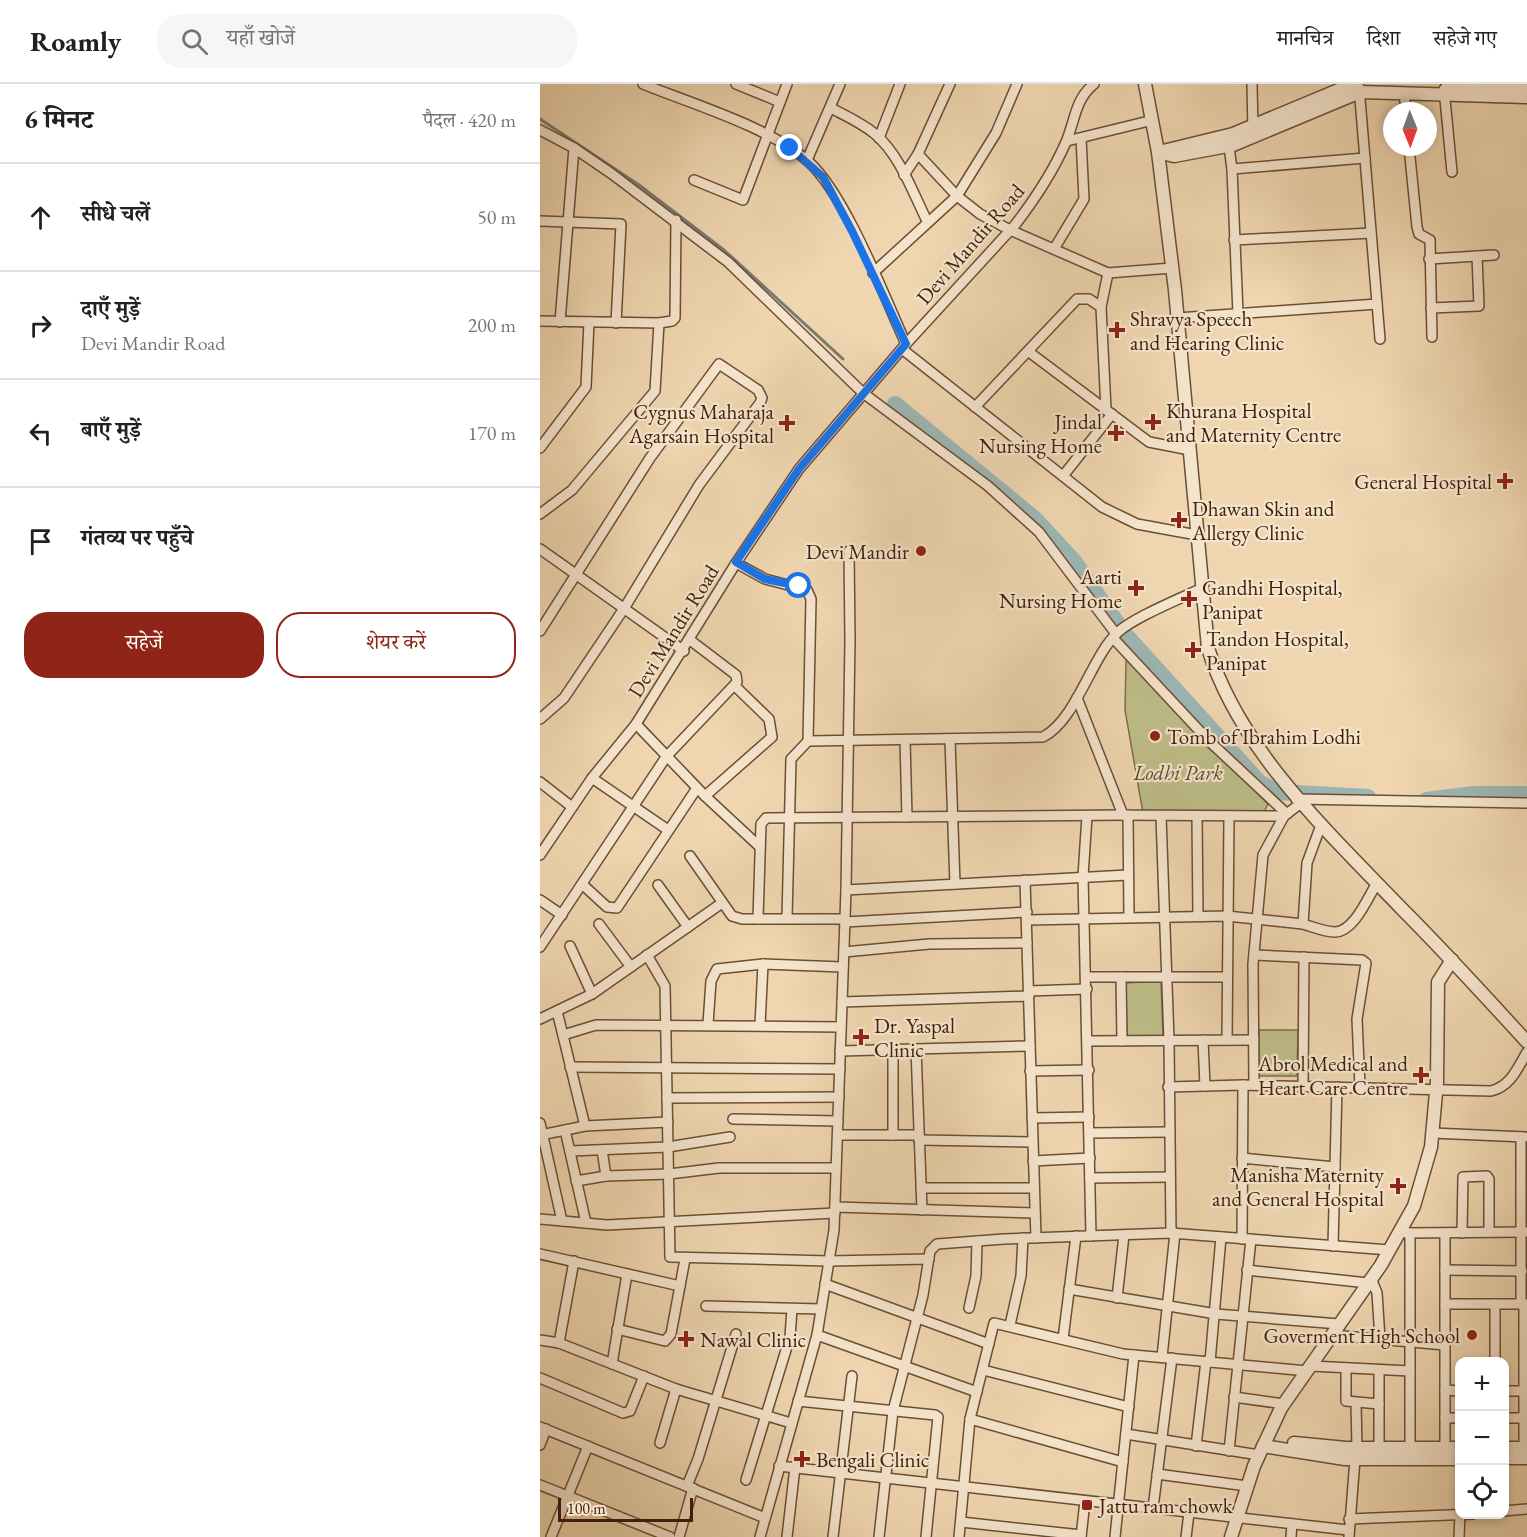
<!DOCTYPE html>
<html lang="hi">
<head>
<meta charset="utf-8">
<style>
	body { margin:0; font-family:"EB Garamond","Noto Serif Devanagari",serif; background:#f6f6f6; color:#202124 }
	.controls { position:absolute; right:18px; bottom:18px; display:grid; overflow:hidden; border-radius:12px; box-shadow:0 3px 9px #0003 }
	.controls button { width:54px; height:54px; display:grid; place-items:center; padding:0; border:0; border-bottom:2px solid #e0e0e0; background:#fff; color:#202124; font:30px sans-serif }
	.compass { position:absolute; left:843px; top:18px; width:54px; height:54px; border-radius:50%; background:#fff; box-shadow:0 3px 9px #0003; rotate:179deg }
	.scale { position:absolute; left:18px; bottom:15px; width:135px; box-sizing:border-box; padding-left:6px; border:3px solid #41210d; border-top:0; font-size:16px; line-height:21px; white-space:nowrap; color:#41210d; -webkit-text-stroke:4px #f5e4cc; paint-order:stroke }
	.stop { position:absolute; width:18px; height:18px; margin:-14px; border:4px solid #1a73e8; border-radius:50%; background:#fff }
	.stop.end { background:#1a73e8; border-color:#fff; box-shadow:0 2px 6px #0008 }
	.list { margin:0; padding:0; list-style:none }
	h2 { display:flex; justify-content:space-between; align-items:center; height:78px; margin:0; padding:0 24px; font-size:26px }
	h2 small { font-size:20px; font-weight:400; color:#757577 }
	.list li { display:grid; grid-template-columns:39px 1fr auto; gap:18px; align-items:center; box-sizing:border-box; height:108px; padding:0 24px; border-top:2px solid #e0e0e0 }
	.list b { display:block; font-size:22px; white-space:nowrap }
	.list p { margin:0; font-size:20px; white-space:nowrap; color:#757577 }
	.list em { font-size:20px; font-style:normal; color:#757577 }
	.actions { display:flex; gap:12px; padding:18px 24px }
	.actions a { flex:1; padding:14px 0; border:2px solid #8f2418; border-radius:24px; text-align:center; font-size:21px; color:#8f2418 }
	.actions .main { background:#8f2418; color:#fff }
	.icon { flex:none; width:33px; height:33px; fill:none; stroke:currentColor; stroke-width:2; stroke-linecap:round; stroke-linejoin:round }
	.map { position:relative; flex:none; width:987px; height:1453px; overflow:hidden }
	header { display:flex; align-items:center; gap:36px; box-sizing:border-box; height:84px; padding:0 30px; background:#fff; border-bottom:2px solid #e0e0e0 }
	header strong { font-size:28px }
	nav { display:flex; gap:33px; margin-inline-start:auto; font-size:21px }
	.search { width:420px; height:54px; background:#f6f6f6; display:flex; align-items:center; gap:15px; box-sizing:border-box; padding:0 21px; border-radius:24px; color:#757577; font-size:22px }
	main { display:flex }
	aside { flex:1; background:#fff }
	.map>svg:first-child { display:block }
	.green { fill:#bdbd88; stroke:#7f6f4a; stroke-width:1.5 }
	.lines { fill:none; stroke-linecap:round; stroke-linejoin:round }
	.stream { stroke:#787b71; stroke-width:3 }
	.river { stroke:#9cb7b4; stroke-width:16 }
	.minor-casing { stroke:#6c4e36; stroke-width:12 }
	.tertiary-casing { stroke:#6c4e36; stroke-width:15 }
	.minor { stroke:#f5e4cc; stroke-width:9 }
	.tertiary { stroke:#f5e4cc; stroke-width:12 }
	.route { stroke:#1a73e8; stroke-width:8 }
	.poi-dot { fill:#8f2418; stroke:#f5e4cc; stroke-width:2 }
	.labels { text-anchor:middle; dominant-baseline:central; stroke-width:4.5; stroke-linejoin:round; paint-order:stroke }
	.street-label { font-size:21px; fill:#41210d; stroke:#f5e4cc }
	.poi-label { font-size:21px; fill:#41210d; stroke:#f5e4cc; text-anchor:start }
	.park-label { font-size:21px; font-style:italic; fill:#60482c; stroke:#f5e4cc }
</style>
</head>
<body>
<header>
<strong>Roamly</strong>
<div class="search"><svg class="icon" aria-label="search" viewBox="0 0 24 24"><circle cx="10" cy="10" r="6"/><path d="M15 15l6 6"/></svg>यहाँ खोजें</div>
<nav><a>मानचित्र</a><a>दिशा</a><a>सहेजे गए</a></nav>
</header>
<main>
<aside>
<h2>6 मिनट<small>पैदल · 420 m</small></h2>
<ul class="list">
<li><svg class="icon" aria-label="ahead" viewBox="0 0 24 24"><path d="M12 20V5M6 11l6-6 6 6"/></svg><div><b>सीधे चलें</b></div><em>50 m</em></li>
<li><svg class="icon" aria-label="right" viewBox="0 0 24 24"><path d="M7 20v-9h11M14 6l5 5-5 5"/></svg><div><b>दाएँ मुड़ें</b><p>Devi Mandir Road</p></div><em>200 m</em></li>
<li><svg class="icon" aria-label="left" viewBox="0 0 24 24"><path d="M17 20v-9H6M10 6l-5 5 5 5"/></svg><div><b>बाएँ मुड़ें</b></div><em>170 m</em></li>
<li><svg class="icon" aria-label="arrive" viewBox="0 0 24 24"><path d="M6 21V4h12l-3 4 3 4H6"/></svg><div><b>गंतव्य पर पहुँचे</b></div></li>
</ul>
<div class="actions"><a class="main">सहेजें</a><a>शेयर करें</a></div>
</aside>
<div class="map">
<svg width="987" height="1453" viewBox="0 0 987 1453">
	<rect width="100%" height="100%" fill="#efd6b0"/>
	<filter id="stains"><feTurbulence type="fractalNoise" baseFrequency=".00333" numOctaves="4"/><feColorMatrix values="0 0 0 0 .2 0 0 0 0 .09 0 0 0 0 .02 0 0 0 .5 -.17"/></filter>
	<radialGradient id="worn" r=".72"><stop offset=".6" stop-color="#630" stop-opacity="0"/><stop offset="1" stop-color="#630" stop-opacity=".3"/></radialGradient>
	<!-- green -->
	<g class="green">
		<polygon points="589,576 728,720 723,730 603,729 585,626 586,577"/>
		<polygon points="621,897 623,952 587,953 585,899"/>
		<polygon points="719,946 758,946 757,992 719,992"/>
	</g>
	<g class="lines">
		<!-- stream -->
		<polyline class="stream" points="0,35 99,101 184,166 303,275"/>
		<!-- river -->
		<g class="river">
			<polyline points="355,320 494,434 534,477 585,550 720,699 739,708 828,713"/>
			<polyline points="886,716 933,710 987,710"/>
		</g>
		<!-- minor casing -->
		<g class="minor-casing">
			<g id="minor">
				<path d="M103 0C152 20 230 43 269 78 306 112 344 212 366 260"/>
				<polyline points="196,0 240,18"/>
				<polyline points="712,0 713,47"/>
				<polyline points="819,3 840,255"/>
				<polyline points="904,5 912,88"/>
				<polyline points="864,9 866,27"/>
				<path d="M291 24C306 32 322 39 335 50 360 71 373 109 387 137"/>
				<polyline points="0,46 34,64 72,90 188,178 323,309 448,402 499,448 576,550"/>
				<polyline points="339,54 360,0"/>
				<polyline points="688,55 692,85 698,230"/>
				<polyline points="527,57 613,36"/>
				<polyline points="869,63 877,143 879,150 890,156 892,253"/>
				<polyline points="378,70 417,112 440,130 470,146 568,189 632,184"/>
				<polyline points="267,76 300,0"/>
				<polyline points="692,85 825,74"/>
				<polyline points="364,91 378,70 410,0"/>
				<polyline points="154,96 203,116 247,0"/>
				<polyline points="0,137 81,140 76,239"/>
				<polyline points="694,156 831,149"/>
				<polyline points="514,165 544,115 541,54"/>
				<polyline points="889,175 954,171"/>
				<polyline points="333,189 417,112 456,49 477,0"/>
				<polyline points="891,224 939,222 937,172"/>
				<polyline points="637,234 837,220"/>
				<polyline points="0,237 119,239 132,237 135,234 136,136"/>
				<polyline points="20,238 34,64"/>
				<polyline points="362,265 562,423 597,440 657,451"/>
				<polyline points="489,268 609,358 650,366"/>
				<polyline points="435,323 537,215 549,215 561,223"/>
				<polyline points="566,326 561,223 568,189"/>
				<polyline points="0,364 46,303 49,238"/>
				<polyline points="523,392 572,330"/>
				<polyline points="0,430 32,406 115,307 119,239"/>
				<polyline points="0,465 144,567"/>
				<polyline points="196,479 225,495 267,506 271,515 268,657 251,675 247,834"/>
				<polyline points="0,547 110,374 179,280 218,306 222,314 220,319 159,401 85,523 24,614 0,635"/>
				<polyline points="573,554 668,656 747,730"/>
				<polyline points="537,614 583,731 744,732"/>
				<polyline points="96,640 165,712 220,763"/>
				<polyline points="365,656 367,733"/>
				<polyline points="410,656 415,800"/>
				<path d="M268 657 503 653C536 636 551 574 577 549 594 533 640 515 662 504"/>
				<polyline points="52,694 128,746"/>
				<polyline points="0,698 32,723"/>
				<polyline points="165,712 232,653 229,635 195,602"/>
				<polyline points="756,715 987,719"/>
				<polyline points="588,731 589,833"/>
				<polyline points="547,732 543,792 551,1152"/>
				<polyline points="621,732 629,956 631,1149"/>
				<polyline points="657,732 658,832"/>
				<path d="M0 771 52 694 96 640 196 479 259 385 366 260 475 141C495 115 513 88 526 58 535 37 535 15 554 0"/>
				<polyline points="150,772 192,832 202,835 305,835"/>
				<polyline points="485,796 496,1154"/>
				<polyline points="42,800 67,823 77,824 157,704"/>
				<polyline points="118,801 148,843"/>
				<polyline points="306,806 588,791"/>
				<polyline points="0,816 22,831"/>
				<polyline points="218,835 221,740 226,734 583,731"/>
				<polyline points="487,836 687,832 763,840 767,779 781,741"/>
				<polyline points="305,838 487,828"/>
				<polyline points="59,840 91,883"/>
				<path d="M763 840C773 843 785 848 795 848 814 848 828 813 837 799"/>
				<polyline points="30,862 52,910"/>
				<polyline points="0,863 126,673 197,598 196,591 150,556"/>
				<polyline points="304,868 389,860 487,859"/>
				<polyline points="107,871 125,902 130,1173 289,1177 389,1175"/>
				<polyline points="714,871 822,876 826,879 817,935 820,1003"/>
				<polyline points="546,893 686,893"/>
				<polyline points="581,893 582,957"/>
				<polyline points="489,907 547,905"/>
				<polyline points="302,918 489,912"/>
				<polyline points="17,927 45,1042"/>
				<polyline points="0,935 52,910 182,819"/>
				<polyline points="168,940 171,897 177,885 223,880 303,883"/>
				<polyline points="220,941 223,880"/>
				<polyline points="23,951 56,941 301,943"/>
				<polyline points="663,956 665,1002"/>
				<polyline points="687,956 689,732"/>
				<polyline points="548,957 714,956"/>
				<polyline points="376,965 382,1126"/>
				<polyline points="353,966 353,1051"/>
				<polyline points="300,967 490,962"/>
				<polyline points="30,983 300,985"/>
				<polyline points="490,987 549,986"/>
				<polyline points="714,1001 713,880 723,771 744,732 761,719"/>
				<polyline points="763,1002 764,873"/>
				<path d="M628 1003 703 1001 951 1007C971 1002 977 985 987 968"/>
				<polyline points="127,1014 299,1013"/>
				<polyline points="492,1034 549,1033"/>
				<polyline points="193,1035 298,1037"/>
				<polyline points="0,1039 22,1137"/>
				<polyline points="25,1046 46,1139"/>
				<polyline points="550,1049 629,1048"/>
				<polyline points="892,1049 985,1053"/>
				<polyline points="0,1051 45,1042 128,1038"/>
				<polyline points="298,1051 379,1051"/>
				<polyline points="981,1053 981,1220"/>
				<polyline points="379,1056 492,1058"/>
				<polyline points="62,1066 66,1092"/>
				<polyline points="30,1067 128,1063 190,1053"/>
				<polyline points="702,1074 795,1083"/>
				<polyline points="493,1077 550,1074"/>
				<polyline points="550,1094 630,1093"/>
				<polyline points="36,1097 66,1092 129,1090 179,1084 296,1084"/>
				<polyline points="381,1104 494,1104"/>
				<polyline points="295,1123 495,1129"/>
				<polyline points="0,1135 67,1141 295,1129"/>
				<polyline points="866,1149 987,1148"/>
				<polyline points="870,1149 870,1364"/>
				<polyline points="922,1149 923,1093 947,1092 949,1095 949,1148"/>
				<polyline points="702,1155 703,1001"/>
				<polyline points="793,1162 797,1003"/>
				<polyline points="0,1170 140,1202"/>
				<polyline points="707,1186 828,1199"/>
				<polyline points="905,1186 982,1187"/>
				<polyline points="831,1194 837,1209 840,1255"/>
				<polyline points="285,1200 449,1260"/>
				<polyline points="529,1205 676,1230 799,1240"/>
				<polyline points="577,1214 584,1151"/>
				<polyline points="905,1220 987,1220"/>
				<polyline points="955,1220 955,1278"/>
				<polyline points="166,1222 281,1225"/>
				<polyline points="429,1224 436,1192 437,1157"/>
				<polyline points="470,1241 481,1192 483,1154"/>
				<polyline points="77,1245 125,1257 131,1250 145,1175"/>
				<polyline points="277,1251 437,1308"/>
				<polyline points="792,1251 905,1261"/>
				<polyline points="523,1255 536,1152"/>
				<polyline points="0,1256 19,1259 136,1305 251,1339"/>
				<polyline points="19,1259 34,1177"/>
				<polyline points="622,1273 635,1149"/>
				<polyline points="670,1278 681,1153"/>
				<polyline points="72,1280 87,1190"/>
				<polyline points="771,1282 870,1287"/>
				<polyline points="806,1284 806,1317 839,1320"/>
				<polyline points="443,1286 589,1323"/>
				<polyline points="0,1294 83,1329 90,1327 104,1292"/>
				<polyline points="905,1306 920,1307"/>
				<polyline points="964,1307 987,1307"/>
				<polyline points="694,1313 744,1320"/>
				<polyline points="258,1317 395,1331 398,1333 386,1453"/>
				<polyline points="816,1319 817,1364"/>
				<polyline points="905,1334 920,1334"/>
				<polyline points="964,1334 984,1334"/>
				<polyline points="430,1335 583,1378"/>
				<polyline points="0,1343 225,1434"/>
				<polyline points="586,1350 719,1371"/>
				<polyline points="120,1359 136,1305"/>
				<polyline points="0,1361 6,1345"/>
				<polyline points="656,1362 666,1277"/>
				<polyline points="839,1364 839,1286"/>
				<polyline points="905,1364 905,1149"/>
				<polyline points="984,1364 984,1220"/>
				<polyline points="689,1367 711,1155"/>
				<polyline points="239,1382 808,1446"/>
				<polyline points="617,1390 707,1402"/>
				<polyline points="206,1396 250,1253 252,1225"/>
				<polyline points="0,1401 130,1453"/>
				<polyline points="147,1402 158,1375 196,1250"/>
				<polyline points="613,1424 632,1274"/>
				<polyline points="964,1427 987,1425"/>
				<polyline points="809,1435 933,1430"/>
				<polyline points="421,1438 541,1451"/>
				<polyline points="11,1453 48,1362"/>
				<polyline points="139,1453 153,1404"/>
				<polyline points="220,1453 277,1251 294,1146 306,806 310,556 309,467"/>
				<polyline points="247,1453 255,1383"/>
				<polyline points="293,1453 312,1292"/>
				<polyline points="339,1453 353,1327 383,1211 390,1167 397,1160 464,1155 631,1149 849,1166"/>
				<polyline points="419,1453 430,1335 454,1239 583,1270 767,1287"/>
				<polyline points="541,1453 545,1417"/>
				<polyline points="575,1453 594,1271"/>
				<polyline points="646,1453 649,1429"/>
				<polyline points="751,1453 752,1440"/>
				<polyline points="809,1453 815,1375"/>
				<polyline points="919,1453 920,1430"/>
			</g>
		</g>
		<!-- tertiary casing -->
		<g class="tertiary-casing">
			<g id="tertiary">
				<path d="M605 0 618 68 635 206 668 564C699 666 790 750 862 825 905 868 946 913 987 958"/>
				<polyline points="908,0 987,2"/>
				<polyline points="618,68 634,72 693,61 820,8 987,13"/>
				<polyline points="619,68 693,50 813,0"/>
				<polyline points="754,1359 806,1364 920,1364"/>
				<polyline points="723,1362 805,1375 920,1375"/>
				<polyline points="964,1364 987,1364"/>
				<polyline points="964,1374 987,1374"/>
				<polyline points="691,1453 714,1382 741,1324 841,1181 874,1122 891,1063 897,998 898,898 912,876"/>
			</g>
		</g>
		<!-- minor -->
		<use href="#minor" class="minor"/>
		<!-- tertiary -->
		<use href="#tertiary" class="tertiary"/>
	</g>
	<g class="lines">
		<!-- route -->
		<polyline class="route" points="250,64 283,93 312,147 366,260 259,385 196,478 225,495 259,502"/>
	</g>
	<!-- markers -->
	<g class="poi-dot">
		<path d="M574 237h6v6h6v6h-6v6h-6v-6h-6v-6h6z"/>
		<path d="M610 329h6v6h6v6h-6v6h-6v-6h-6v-6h6z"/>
		<path d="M244 330h6v6h6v6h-6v6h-6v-6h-6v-6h6z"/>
		<path d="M573 340h6v6h6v6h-6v6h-6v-6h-6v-6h6z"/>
		<path d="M962 388h6v6h6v6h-6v6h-6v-6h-6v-6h6z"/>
		<path d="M636 427h6v6h6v6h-6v6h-6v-6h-6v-6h6z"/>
		<circle cx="381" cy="467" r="6"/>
		<path d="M593 495h6v6h6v6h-6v6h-6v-6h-6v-6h6z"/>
		<path d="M646 506h6v6h6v6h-6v6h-6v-6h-6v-6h6z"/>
		<path d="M650 557h6v6h6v6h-6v6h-6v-6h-6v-6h6z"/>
		<circle cx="615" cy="652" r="6"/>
		<path d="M318 944h6v6h6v6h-6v6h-6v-6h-6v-6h6z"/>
		<path d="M878 982h6v6h6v6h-6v6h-6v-6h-6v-6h6z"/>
		<path d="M855 1093h6v6h6v6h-6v6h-6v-6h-6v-6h6z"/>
		<circle cx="932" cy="1251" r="6"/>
		<path d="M143 1246h6v6h6v6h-6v6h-6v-6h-6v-6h6z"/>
		<path d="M259 1366h6v6h6v6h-6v6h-6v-6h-6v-6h6z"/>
		<rect x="541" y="1415" width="12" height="12" rx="3"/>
	</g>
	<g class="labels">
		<!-- street labels -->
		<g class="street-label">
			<text transform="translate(430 160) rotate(-49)">Devi Mandir Road</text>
			<text transform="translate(133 547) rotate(-58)">Devi Mandir Road</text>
		</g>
		<!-- poi labels -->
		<g class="poi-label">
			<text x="590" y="234">Shravya Speech<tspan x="590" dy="24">and Hearing Clinic</tspan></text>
			<text x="626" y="326">Khurana Hospital<tspan x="626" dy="24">and Maternity Centre</tspan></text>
			<text x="234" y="327" text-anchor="end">Cygnus Maharaja<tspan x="234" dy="24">Agarsain Hospital</tspan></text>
			<text x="562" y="337" text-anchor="end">Jindal<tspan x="562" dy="24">Nursing Home</tspan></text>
			<text x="952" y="397" text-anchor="end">General Hospital</text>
			<text x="652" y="424">Dhawan Skin and<tspan x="652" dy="24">Allergy Clinic</tspan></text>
			<text x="369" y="467" text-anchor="end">Devi Mandir</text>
			<text x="582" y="492" text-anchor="end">Aarti<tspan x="582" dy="24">Nursing Home</tspan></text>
			<text x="662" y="503">Gandhi Hospital,<tspan x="662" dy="24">Panipat</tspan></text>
			<text x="666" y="554">Tandon Hospital,<tspan x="666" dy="24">Panipat</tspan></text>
			<text x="627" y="652">Tomb of Ibrahim Lodhi</text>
			<text x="334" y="941">Dr. Yaspal<tspan x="334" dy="24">Clinic</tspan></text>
			<text x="868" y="979" text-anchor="end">Abrol Medical and<tspan x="868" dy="24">Heart Care Centre</tspan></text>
			<text x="844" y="1090" text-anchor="end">Manisha Maternity<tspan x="844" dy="24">and General Hospital</tspan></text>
			<text x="920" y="1251" text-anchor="end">Goverment High School</text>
			<text x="160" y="1255">Nawal Clinic</text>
			<text x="276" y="1375">Bengali Clinic</text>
			<text x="559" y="1421">Jattu ram chowk</text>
		</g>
		<!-- park labels -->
		<g class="park-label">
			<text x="638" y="688">Lodhi Park</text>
		</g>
	</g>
	<rect width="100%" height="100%" filter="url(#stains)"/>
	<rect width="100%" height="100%" fill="url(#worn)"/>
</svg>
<div class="controls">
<button>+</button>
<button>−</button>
<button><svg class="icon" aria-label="locate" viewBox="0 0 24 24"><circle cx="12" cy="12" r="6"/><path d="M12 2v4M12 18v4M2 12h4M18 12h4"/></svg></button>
</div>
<svg class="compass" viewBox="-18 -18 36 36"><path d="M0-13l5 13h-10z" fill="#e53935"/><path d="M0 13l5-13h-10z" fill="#757577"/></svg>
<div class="scale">100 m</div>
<div class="stop" style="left:259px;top:502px"></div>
<div class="stop end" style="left:250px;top:64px"></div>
</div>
</main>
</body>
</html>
